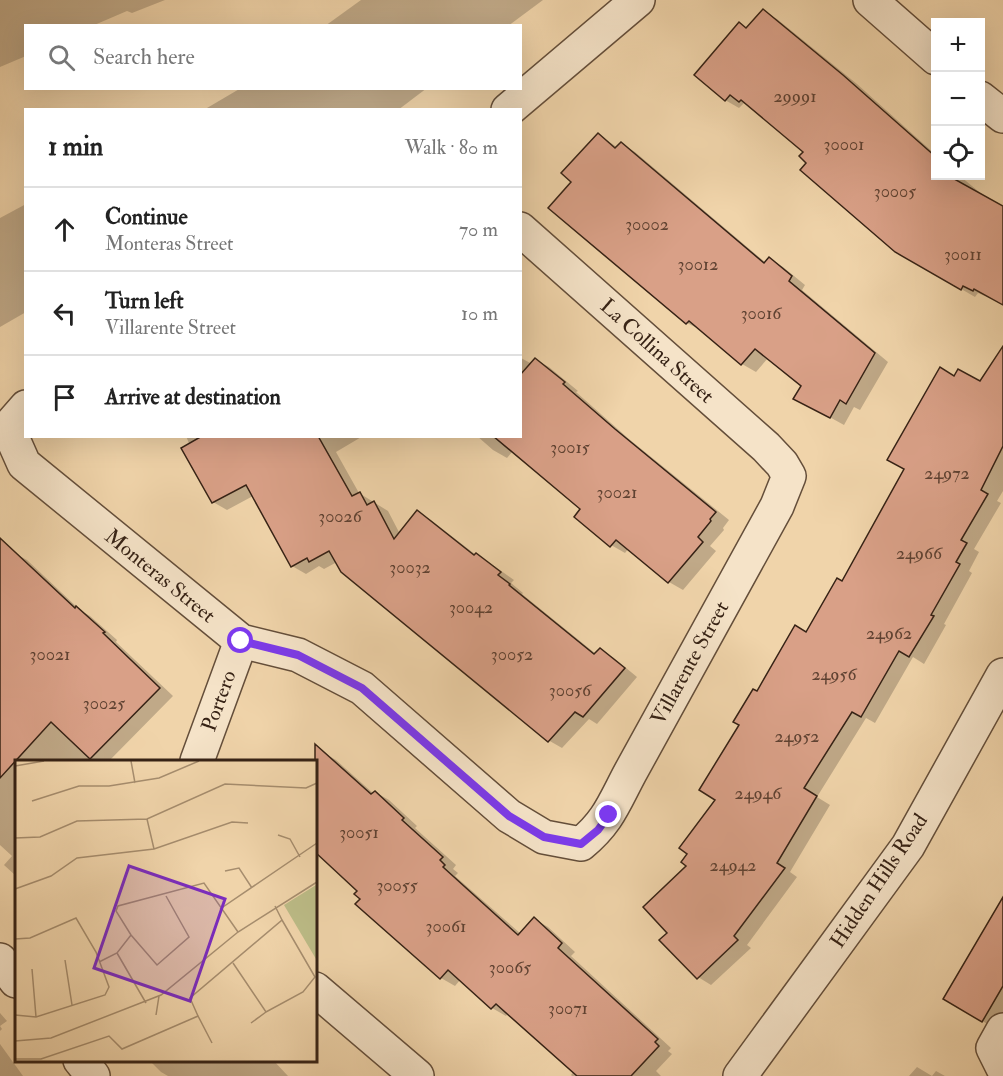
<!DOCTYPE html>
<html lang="en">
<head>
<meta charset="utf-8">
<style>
	body { margin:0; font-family:"IM FELL Double Pica",serif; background:#f6f6f6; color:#222 }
	.controls { position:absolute; right:18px; top:18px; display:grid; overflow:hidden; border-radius:0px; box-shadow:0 6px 24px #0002 }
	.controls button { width:54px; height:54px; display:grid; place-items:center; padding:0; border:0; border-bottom:2px solid #e0e0e0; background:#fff; color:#222; font:30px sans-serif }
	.stop { position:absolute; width:18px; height:18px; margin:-14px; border:4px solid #7c3aed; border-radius:50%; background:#fff }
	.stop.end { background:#7c3aed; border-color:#fff; box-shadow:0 2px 6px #0008 }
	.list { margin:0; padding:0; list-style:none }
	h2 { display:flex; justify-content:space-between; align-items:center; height:78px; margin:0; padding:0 24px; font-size:26px }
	h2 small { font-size:20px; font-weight:400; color:#767676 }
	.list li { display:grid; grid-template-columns:39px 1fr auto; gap:18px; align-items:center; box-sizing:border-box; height:84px; padding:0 24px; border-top:2px solid #e0e0e0 }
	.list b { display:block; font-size:22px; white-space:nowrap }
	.list p { margin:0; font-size:20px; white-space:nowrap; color:#767676 }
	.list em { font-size:20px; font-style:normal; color:#767676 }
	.icon { flex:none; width:33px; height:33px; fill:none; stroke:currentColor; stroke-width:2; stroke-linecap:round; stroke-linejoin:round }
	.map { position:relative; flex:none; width:1003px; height:1076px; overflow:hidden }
	.search { position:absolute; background:#fff; box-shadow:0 6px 24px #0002; left:24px; top:24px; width:498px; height:66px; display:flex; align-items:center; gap:15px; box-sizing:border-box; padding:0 21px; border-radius:0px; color:#767676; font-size:22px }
	.panel { position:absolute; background:#fff; box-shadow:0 6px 24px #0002; left:24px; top:108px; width:498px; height:330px; border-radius:0px }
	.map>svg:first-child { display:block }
	.shadow { fill:#0003 }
	.building { fill:#d9a087; stroke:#362215; stroke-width:1.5 }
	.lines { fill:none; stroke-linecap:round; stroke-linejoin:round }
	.minor-casing { stroke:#644e3a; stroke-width:36 }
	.tertiary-casing { stroke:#644e3a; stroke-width:36 }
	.minor { stroke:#f5e3c8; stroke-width:33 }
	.tertiary { stroke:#f5e3c8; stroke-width:33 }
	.route { stroke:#7c3aed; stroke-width:8 }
	.labels { text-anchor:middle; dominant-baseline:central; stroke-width:4.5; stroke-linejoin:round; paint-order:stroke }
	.number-label { font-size:18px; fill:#5f4232 }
	.street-label { font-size:21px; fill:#362215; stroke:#f5e3c8 }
	.inset-road { fill:none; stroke:#a68d6e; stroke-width:1.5 }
	.view { fill:#7b2cbf; fill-opacity:0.15; stroke:#7b2cbf; stroke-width:3 }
	.inset-edge { fill:none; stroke:#362215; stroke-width:3 }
</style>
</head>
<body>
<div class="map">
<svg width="1003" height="1076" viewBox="0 0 1003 1076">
	<rect width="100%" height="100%" fill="#f0d4aa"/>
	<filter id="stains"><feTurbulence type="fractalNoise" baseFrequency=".00333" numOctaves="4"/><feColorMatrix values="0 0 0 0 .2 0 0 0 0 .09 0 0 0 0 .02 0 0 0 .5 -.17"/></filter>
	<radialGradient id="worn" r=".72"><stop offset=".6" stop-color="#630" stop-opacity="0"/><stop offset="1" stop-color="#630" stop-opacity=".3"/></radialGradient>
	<!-- shadow -->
	<g class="shadow">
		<polygon points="0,0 165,0 132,13 127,11 92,26 26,26 26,56 0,67"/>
		<polygon points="361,0 543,0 508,26 325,26"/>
		<polygon points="763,11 777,19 857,84 936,155 936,176 960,176 990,201 1003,208 1003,304 978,293 975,297 896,251 808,162 805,152 753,108 744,103 739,108 725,100 739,24 747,29"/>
		<polygon points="241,88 427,88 398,110 208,110 207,108"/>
		<polygon points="598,134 618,148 621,144 635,152 766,263 770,259 783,267 805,285 802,290 888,362 860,410 854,407 844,425 795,398 802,385 768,358 756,372 742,364 701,330 687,323 573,182"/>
		<polygon points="26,204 26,312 0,327 0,218"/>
		<polygon points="521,358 532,364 536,360 549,367 578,391 576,392 629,439 729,520 723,528 724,530 710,546 716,551 683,590 669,582 629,548 625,553 611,545 583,509 512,452 507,458 493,450 477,436 520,436"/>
		<polygon points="955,378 1003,388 1003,491 997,501 1001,503 974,549 979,552 969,571 972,573 944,624 946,625 924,664 913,657 875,723 866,718 817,797 830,805 790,872 797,877 747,945 751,948 711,985 698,977 670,933 688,866 717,799 741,725 757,693 806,634 842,583"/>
		<polygon points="186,436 363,436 336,452 359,493 388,511 400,534 417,512 431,520 476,555 490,563 514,580 511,583 523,593 522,594 596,654 600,650 614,658 637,677 597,724 589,719 562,748 548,740 337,562 324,569 319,566 306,574 292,566 253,496 227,510 213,502"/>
		<polygon points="0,540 14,553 27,560 80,610 90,616 117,640 116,642 173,696 109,761 16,761 16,876 4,865 12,856 0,845"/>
		<polygon points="322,752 336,760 374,794 375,792 389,800 417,826 415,828 456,865 453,869 458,873 455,876 521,934 534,919 548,927 575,952 571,956 671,1048 668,1051 672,1054 656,1071 661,1076 572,1076 571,1075 574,1071 508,1013 506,1016 492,1008 460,980 455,986 441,978 357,904 362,899 359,890 315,850 314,761"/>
		<polygon points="1003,899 1003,1029 1001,1032 945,999"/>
		<polygon points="0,1013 7,1021 0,1026 2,1029 0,1031"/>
		<polygon points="0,1044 23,1076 0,1076"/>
		<polygon points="149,1060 273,1060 288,1076 168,1076 161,1072"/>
		<polygon points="917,1067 932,1076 936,1071 945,1076 909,1076"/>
	</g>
	<!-- building -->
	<g class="building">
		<polygon points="763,9 843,75 936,157 936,176 949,176 1003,206 1003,305 974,289 973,291 963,286 961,290 895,252 800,170 806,163 799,156 803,152 741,100 739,102 730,95 725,101 694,75 739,22 746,28"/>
		<polygon points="598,133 615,148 621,142 764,263 769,257 792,276 789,281 875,353 846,404 840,400 830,418 793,399 801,386 755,349 741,365 689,321 686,324 548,208 571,182 561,173"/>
		<polygon points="1003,346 1003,446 981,490 988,494 961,540 967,543 956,562 960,564 931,615 934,616 909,657 899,651 861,717 852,712 804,788 817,796 777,863 785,868 734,936 738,940 697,979 659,940 667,933 643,907 686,866 681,862 687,854 679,848 715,800 699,790 739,725 733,722 753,689 757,691 795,625 806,632 837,578 842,581 904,469 887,460 940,367 954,376 958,369 980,381"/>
		<polygon points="535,358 565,382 563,384 615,429 716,512 710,519 711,521 698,537 703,542 668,583 616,540 610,547 574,517 580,509 493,436 520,436 520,375"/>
		<polygon points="202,436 318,436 352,496 360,492 367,505 374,501 394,539 417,510 474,555 476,553 501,572 498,575 510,584 509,585 594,654 600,648 625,668 583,717 575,712 548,742 341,572 329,551 309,562 307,558 291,567 246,485 212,503 181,448"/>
		<polygon points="0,538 75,608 76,606 105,632 103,633 160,688 90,759 51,722 0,778"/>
		<polygon points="315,744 371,794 375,791 404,818 402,820 443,857 440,860 445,865 443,867 518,935 534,917 562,943 558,948 658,1039 655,1042 659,1046 631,1076 577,1076 496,1004 491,1009 448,970 440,979 355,904 360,899 354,894 357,891 315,852"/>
		<polygon points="1003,897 1003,986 982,1022 943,999"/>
	</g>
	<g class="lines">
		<!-- minor casing -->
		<g class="minor-casing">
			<g id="minor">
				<polyline points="870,0 936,58"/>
				<polyline points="980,98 1003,116"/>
				<polyline points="508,110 638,0"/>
				<path d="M26 407 12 423V437L24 464 241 641 298 655 362 688 509 816 544 837 581 844C608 822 614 803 630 773L777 506 789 476 782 464 766 447 520 229"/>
				<polyline points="197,761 241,641"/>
				<polyline points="0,960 16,981"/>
				<polyline points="315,989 417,1076"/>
				<polyline points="1003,1030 993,1048 1003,1068"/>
				<polyline points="80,1060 93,1076"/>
			</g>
		</g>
		<!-- tertiary casing -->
		<g class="tertiary-casing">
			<polyline id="tertiary" points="740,1076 908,846 1003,675"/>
		</g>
		<!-- minor -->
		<use href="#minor" class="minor"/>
		<!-- tertiary -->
		<use href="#tertiary" class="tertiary"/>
	</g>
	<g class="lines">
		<!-- route -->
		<polyline class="route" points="241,641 298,655 362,688 509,816 544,837 581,844 598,830 609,815"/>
	</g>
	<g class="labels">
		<!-- number labels -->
		<g class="number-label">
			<text x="795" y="96">29991</text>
			<text x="844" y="144">30001</text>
			<text x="895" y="191">30005</text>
			<text x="647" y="224">30002</text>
			<text x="963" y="254">30011</text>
			<text x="698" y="264">30012</text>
			<text x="761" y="313">30016</text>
			<text x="570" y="447">30015</text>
			<text x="947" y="473">24972</text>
			<text x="617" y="492">30021</text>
			<text x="340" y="516">30026</text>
			<text x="919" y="553">24966</text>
			<text x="410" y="567">30032</text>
			<text x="471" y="607">30042</text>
			<text x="889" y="633">24962</text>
			<text x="50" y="654">30021</text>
			<text x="512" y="654">30052</text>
			<text x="834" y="674">24956</text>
			<text x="570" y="690">30056</text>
			<text x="104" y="703">30025</text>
			<text x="797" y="736">24952</text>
			<text x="758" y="793">24946</text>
			<text x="359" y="832">30051</text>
			<text x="733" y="865">24942</text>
			<text x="397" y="885">30055</text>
			<text x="446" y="926">30061</text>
			<text x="510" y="967">30065</text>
			<text x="568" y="1008">30071</text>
		</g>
		<!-- street labels -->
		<g class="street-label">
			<text transform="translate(657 351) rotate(42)">La Collina Street</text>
			<text transform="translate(160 576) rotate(39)">Monteras Street</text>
			<text transform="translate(690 663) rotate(-61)">Villarente Street</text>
			<text transform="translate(219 701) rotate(-70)">Portero</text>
			<text transform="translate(879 881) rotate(-56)">Hidden Hills Road</text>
		</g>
	</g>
	<!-- overview -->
	<g transform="translate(15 760)">
		<rect width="302" height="302" fill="#f0d4aa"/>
		<path d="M301 125V199L269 145Z" fill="#bcbc87"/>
		<path class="inset-road" d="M116 1 120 23M0 6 29 1M17 41 64 26H94L144 18 184 1M132 59 139 89M263 75 275 79 285 97M0 78 25 77 62 61 132 59 210 24 291 28 302 23M210 111 224 108 237 128M0 129 36 116 62 98 139 89 217 62 233 63M151 136 174 177 142 205 116 175 101 151 103 146 189 123 223 172M205 149 302 83M0 179 15 178 61 158 81 192 94 227 90 235 21 257 0 255M102 193 131 243M50 200 57 245M84 202 102 193 116 175M218 203 251 252 288 232 300 217 267 160M17 209 21 257M141 255 144 236M183 256 197 283M236 263 251 252M0 281 36 278 146 235 223 172 302 122M0 299H26L94 276 107 289 183 256 175 238 267 160 260 146"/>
		<path class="view" d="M114 106 210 139 175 241 79 208Z"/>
		<rect width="302" height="302" class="inset-edge"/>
	</g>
	<rect width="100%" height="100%" filter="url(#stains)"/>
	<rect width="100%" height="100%" fill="url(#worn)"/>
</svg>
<div class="controls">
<button>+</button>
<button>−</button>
<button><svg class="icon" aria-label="locate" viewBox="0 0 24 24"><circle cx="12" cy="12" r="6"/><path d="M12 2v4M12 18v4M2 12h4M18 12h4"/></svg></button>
</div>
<div class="stop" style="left:241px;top:641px"></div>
<div class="stop end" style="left:609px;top:815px"></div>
<div class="search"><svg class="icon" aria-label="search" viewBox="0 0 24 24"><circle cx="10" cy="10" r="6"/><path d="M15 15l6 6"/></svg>Search here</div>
<section class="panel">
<h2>1 min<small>Walk · 80 m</small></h2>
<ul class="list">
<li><svg class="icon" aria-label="ahead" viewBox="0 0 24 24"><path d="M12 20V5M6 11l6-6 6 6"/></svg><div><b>Continue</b><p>Monteras Street</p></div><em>70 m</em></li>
<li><svg class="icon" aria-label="left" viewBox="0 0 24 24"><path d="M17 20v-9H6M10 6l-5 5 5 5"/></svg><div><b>Turn left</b><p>Villarente Street</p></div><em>10 m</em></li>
<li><svg class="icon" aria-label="arrive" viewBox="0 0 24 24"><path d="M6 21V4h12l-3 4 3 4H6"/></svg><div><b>Arrive at destination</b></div></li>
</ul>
</section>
</div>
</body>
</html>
